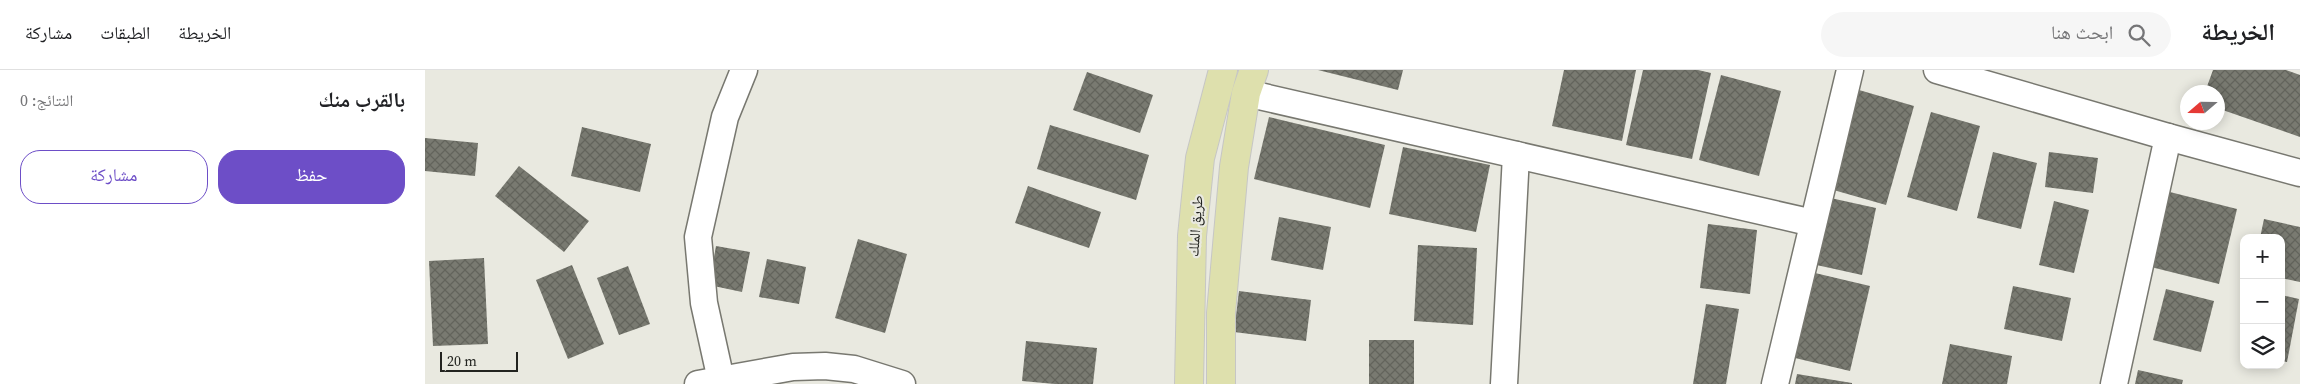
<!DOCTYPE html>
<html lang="ar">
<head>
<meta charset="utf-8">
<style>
	body { margin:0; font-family:"Source Serif 4","Noto Naskh Arabic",serif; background:#f6f6f6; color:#202124; direction:rtl }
	.controls { position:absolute; right:15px; bottom:15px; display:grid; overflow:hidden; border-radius:10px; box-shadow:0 2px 12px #0003 }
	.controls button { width:45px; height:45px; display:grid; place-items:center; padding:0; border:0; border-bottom:1px solid #e0e0e0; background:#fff; color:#202124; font:25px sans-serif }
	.compass { position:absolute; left:1755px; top:15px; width:45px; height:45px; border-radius:50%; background:#fff; box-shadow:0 2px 12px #0003; rotate:250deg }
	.scale { position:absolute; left:15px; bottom:12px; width:78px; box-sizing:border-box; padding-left:5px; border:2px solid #22231f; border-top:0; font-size:14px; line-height:18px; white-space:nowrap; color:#22231f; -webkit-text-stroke:4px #e9e9e0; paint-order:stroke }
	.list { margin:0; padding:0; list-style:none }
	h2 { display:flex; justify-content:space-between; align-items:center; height:65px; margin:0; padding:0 20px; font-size:21px }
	h2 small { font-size:16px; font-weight:400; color:#757577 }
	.actions { display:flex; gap:10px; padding:15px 20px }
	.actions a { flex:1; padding:11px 0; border:1px solid #6d4ec7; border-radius:20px; text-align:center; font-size:18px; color:#6d4ec7 }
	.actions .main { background:#6d4ec7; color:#fff }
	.icon { flex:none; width:28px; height:28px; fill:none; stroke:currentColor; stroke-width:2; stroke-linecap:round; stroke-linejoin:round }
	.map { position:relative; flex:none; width:1875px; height:314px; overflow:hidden; direction:ltr }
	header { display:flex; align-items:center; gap:30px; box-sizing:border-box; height:70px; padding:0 25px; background:#fff; border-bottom:1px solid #e0e0e0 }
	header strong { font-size:24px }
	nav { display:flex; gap:28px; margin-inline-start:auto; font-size:18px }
	.search { width:350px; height:45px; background:#f6f6f6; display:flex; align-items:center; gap:12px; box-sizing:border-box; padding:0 18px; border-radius:28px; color:#757577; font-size:19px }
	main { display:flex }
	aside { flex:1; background:#fff }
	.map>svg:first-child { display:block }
	.building { fill:url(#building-cross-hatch) }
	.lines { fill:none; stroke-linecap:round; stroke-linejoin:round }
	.street-casing { stroke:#787870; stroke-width:29 }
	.primary-casing { stroke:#c6c6c5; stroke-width:30 }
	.street { stroke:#fff; stroke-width:26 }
	.primary { stroke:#dee0ad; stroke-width:28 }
	.labels { text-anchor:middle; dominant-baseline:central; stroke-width:4.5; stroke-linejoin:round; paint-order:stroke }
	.street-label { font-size:15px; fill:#22231f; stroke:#e9e9e0 }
</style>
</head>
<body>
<header>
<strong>الخريطة</strong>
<div class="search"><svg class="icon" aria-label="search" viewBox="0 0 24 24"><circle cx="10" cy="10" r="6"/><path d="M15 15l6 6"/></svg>ابحث هنا</div>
<nav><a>الخريطة</a><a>الطبقات</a><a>مشاركة</a></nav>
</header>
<main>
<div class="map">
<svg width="1875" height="314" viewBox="0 0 1875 314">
	<defs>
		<pattern id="building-cross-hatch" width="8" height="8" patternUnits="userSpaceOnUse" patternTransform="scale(1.25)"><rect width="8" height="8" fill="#797a71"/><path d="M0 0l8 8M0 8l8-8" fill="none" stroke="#63645c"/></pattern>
	</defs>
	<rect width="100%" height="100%" fill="#e9e9e0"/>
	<!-- building -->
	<g class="building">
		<polygon points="893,0 978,0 973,20"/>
		<polygon points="1139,0 1211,0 1197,71 1127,56"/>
		<polygon points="1218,0 1273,0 1286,3 1267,89 1201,75"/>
		<polygon points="1788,0 1861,0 1875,5 1875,67 1792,38 1792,22 1780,22"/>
		<polygon points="662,2 728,25 715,63 648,40"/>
		<polygon points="1296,5 1356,21 1334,106 1274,90"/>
		<polygon points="1434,20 1489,36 1461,135 1405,119"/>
		<polygon points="1506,42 1555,56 1532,141 1482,127"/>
		<polygon points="844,47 960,75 945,138 829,109"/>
		<polygon points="625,55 724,85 711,130 612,99"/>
		<polygon points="157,57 226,74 215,122 146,106"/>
		<polygon points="0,68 53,73 50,106 0,101"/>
		<polygon points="978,77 1065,95 1051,162 964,144"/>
		<polygon points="1568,82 1612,93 1596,159 1552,148"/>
		<polygon points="1624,82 1673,88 1668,123 1620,117"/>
		<polygon points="94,96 164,151 139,182 70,126"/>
		<polygon points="603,116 676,142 664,178 590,153"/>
		<polygon points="1741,121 1812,139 1794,214 1722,196"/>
		<polygon points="1401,127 1451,138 1437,205 1387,194"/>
		<polygon points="1629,131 1664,140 1649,203 1614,195"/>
		<polygon points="854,147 906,157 898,200 846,190"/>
		<polygon points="1839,149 1875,157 1875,212 1856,208 1856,168 1835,168"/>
		<polygon points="1283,154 1332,160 1325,224 1275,218"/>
		<polygon points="433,169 482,184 460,263 410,248"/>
		<polygon points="993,175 1052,178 1048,255 989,251"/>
		<polygon points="291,176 325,182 317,222 284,215"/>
		<polygon points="59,188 63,274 8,276 4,191"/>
		<polygon points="342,189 381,197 374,234 334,227"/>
		<polygon points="147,195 179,274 143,289 111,210"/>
		<polygon points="203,196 225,254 194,265 172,208"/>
		<polygon points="1390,203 1445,216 1425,301 1370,288"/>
		<polygon points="1588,216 1646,228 1637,271 1579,259"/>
		<polygon points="1741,219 1789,231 1776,282 1728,270"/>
		<polygon points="814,221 886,230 881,271 809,262"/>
		<polygon points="1856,225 1874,229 1862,292 1856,291"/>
		<polygon points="1281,234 1314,239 1301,314 1268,314"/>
		<rect x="944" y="270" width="45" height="44"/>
		<polygon points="601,271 672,278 668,314 630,314 597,311"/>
		<polygon points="1525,274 1587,286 1582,314 1517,314"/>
		<polygon points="1713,300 1758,310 1757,314 1710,314"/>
		<polygon points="1372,304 1427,313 1427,314 1370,314"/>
	</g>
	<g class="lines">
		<!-- street casing -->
		<g class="street-casing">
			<g id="street">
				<polyline points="1512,0 1743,67 1875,103"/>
				<polyline points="821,23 1388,153"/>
				<polyline points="296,310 279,233 273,167 300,47 319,0"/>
				<polyline points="273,314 368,297 400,296 429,299 477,314"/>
				<polyline points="1079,314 1091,85"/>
				<polyline points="1350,314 1425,0"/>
				<polyline points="1689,314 1743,67"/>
			</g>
		</g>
		<!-- primary casing -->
		<g class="primary-casing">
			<g id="primary">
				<polyline points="764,314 767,166 775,88 798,0"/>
				<polyline points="796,314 796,243 809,97 821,23 829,0"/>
			</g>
		</g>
		<!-- street -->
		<use href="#street" class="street"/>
		<!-- primary -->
		<use href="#primary" class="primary"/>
	</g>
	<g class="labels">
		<!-- street labels -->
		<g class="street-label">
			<text transform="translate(770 156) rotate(-86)">طريق الملك</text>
		</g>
	</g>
</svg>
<div class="controls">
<button>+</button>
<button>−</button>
<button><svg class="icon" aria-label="layers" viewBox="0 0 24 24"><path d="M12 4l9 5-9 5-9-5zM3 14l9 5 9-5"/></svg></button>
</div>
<svg class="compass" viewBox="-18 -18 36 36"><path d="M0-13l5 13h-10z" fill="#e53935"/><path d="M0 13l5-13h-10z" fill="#757577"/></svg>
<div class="scale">20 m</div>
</div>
<aside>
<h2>بالقرب منك<small>النتائج: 0</small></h2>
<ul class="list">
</ul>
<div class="actions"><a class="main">حفظ</a><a>مشاركة</a></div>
</aside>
</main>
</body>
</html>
